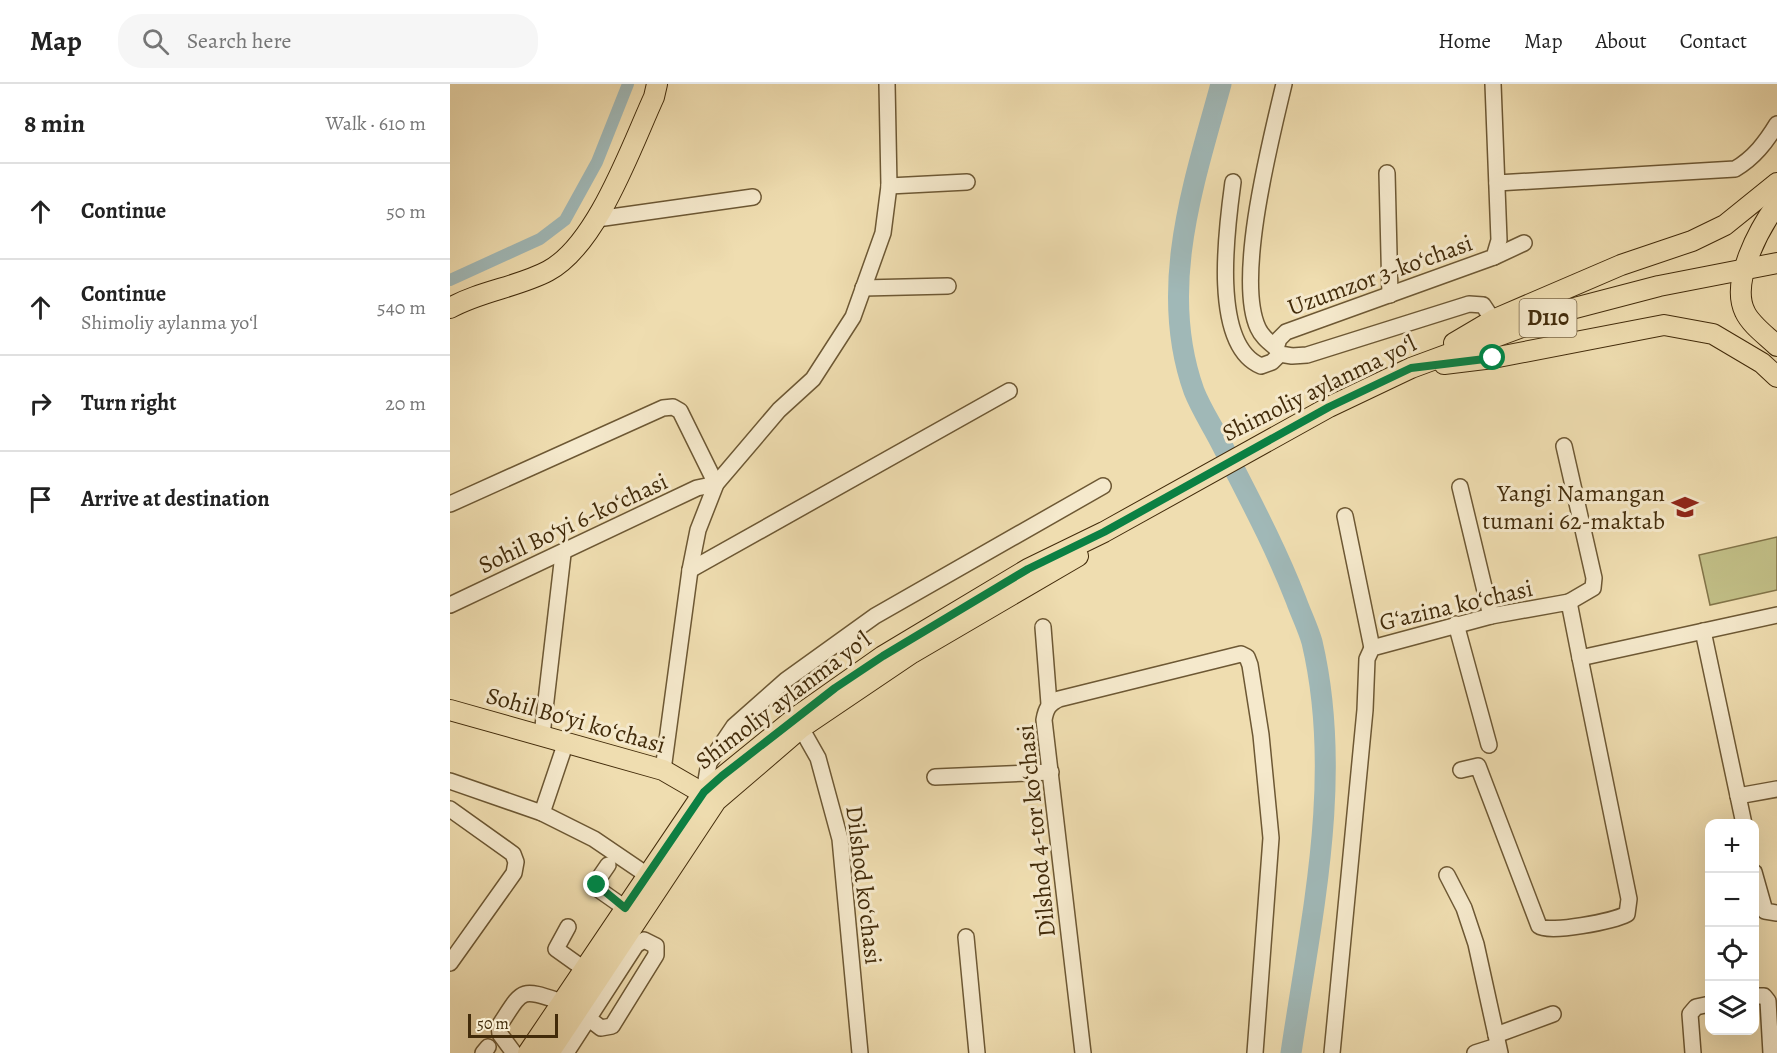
<!DOCTYPE html>
<html lang="en">
<head>
<meta charset="utf-8">
<style>
	body { margin:0; font-family:Alegreya,serif; background:#f6f6f6; color:#222 }
	.controls { position:absolute; right:18px; bottom:18px; display:grid; overflow:hidden; border-radius:12px; box-shadow:0 6px 24px #0002 }
	.controls button { width:54px; height:54px; display:grid; place-items:center; padding:0; border:0; border-bottom:2px solid #e0e0e0; background:#fff; color:#222; font:30px sans-serif }
	.scale { position:absolute; left:18px; bottom:15px; width:90px; box-sizing:border-box; padding-left:6px; border:3px solid #422b0a; border-top:0; font-size:16px; line-height:21px; white-space:nowrap; color:#422b0a; -webkit-text-stroke:4px #f5e9cc; paint-order:stroke }
	.stop { position:absolute; width:18px; height:18px; margin:-14px; border:4px solid #0b8043; border-radius:50%; background:#fff }
	.stop.end { background:#0b8043; border-color:#fff; box-shadow:0 2px 6px #0008 }
	.list { margin:0; padding:0; list-style:none }
	h2 { display:flex; justify-content:space-between; align-items:center; height:78px; margin:0; padding:0 24px; font-size:26px }
	h2 small { font-size:20px; font-weight:400; color:#767676 }
	.list li { display:grid; grid-template-columns:39px 1fr auto; gap:18px; align-items:center; box-sizing:border-box; height:96px; padding:0 24px; border-top:2px solid #e0e0e0 }
	.list b { display:block; font-size:22px; white-space:nowrap }
	.list p { margin:0; font-size:20px; white-space:nowrap; color:#767676 }
	.list em { font-size:20px; font-style:normal; color:#767676 }
	.icon { flex:none; width:33px; height:33px; fill:none; stroke:currentColor; stroke-width:2; stroke-linecap:round; stroke-linejoin:round }
	.map { position:relative; flex:none; width:1327px; height:969px; overflow:hidden }
	header { display:flex; align-items:center; gap:36px; box-sizing:border-box; height:84px; padding:0 30px; background:#fff; border-bottom:2px solid #e0e0e0 }
	header strong { font-size:28px }
	nav { display:flex; gap:33px; margin-inline-start:auto; font-size:21px }
	.search { width:420px; height:54px; background:#f6f6f6; display:flex; align-items:center; gap:15px; box-sizing:border-box; padding:0 21px; border-radius:24px; color:#767676; font-size:22px }
	main { display:flex }
	aside { flex:1; background:#fff }
	.map>svg:first-child { display:block }
	.green { fill:#c1be86; stroke:#827448; stroke-width:1.5 }
	.lines { fill:none; stroke-linecap:round; stroke-linejoin:round }
	.canal { stroke:#a0b8b7; stroke-width:12 }
	.river { stroke:#a0b8b7; stroke-width:21 }
	.minor-casing { stroke:#6d5834; stroke-width:18 }
	.major-casing { stroke:#422b0a; stroke-width:22 }
	.minor { stroke:#f5e9cc; stroke-width:15 }
	.major { stroke:#efddb0; stroke-width:20 }
	.route { stroke:#0b8043; stroke-width:8 }
	.labels { text-anchor:middle; dominant-baseline:central; stroke-width:6; stroke-linejoin:round; paint-order:stroke }
	.shield { fill:#f5e9cc; stroke:#786444; stroke-width:1.5 }
	.shield-label { font-size:22px; font-weight:bold; fill:#422b0a }
	.street-label { font-size:24px; fill:#422b0a; stroke:#f5e9cc }
	.poi-label { font-size:24px; fill:#422b0a; stroke:#f5e9cc; text-anchor:end }
</style>
</head>
<body>
<header>
<strong>Map</strong>
<div class="search"><svg class="icon" aria-label="search" viewBox="0 0 24 24"><circle cx="10" cy="10" r="6"/><path d="M15 15l6 6"/></svg>Search here</div>
<nav><a>Home</a><a>Map</a><a>About</a><a>Contact</a></nav>
</header>
<main>
<aside>
<h2>8 min<small>Walk · 610 m</small></h2>
<ul class="list">
<li><svg class="icon" aria-label="ahead" viewBox="0 0 24 24"><path d="M12 20V5M6 11l6-6 6 6"/></svg><div><b>Continue</b></div><em>50 m</em></li>
<li><svg class="icon" aria-label="ahead" viewBox="0 0 24 24"><path d="M12 20V5M6 11l6-6 6 6"/></svg><div><b>Continue</b><p>Shimoliy aylanma yoʻl</p></div><em>540 m</em></li>
<li><svg class="icon" aria-label="right" viewBox="0 0 24 24"><path d="M7 20v-9h11M14 6l5 5-5 5"/></svg><div><b>Turn right</b></div><em>20 m</em></li>
<li><svg class="icon" aria-label="arrive" viewBox="0 0 24 24"><path d="M6 21V4h12l-3 4 3 4H6"/></svg><div><b>Arrive at destination</b></div></li>
</ul>
</aside>
<div class="map">
<svg width="1327" height="969" viewBox="0 0 1327 969">
	<rect width="100%" height="100%" fill="#efddb0"/>
	<filter id="stains"><feTurbulence type="fractalNoise" baseFrequency=".00333" numOctaves="4"/><feColorMatrix values="0 0 0 0 .2 0 0 0 0 .09 0 0 0 0 .02 0 0 0 .5 -.17"/></filter>
	<radialGradient id="worn" r=".72"><stop offset=".6" stop-color="#630" stop-opacity="0"/><stop offset="1" stop-color="#630" stop-opacity=".3"/></radialGradient>
	<!-- green -->
	<polygon class="green" points="1327,453 1327,506 1260,521 1249,471"/>
	<g class="lines">
		<!-- canal -->
		<polyline class="canal" points="0,196 90,155 115,136 147,78 178,0"/>
		<!-- river -->
		<path class="river" d="M771 0C744 99 707 204 744 307 751 325 763 343 772 361 798 412 825 462 846 516 851 530 858 544 862 558 894 694 861 834 841 969"/>
		<!-- minor casing -->
		<g class="minor-casing">
			<g id="minor">
				<path d="M834 0C821 55 785 194 808 244 812 253 819 258 826 264L829 255 836 248 1044 173 1049 156 1043 0"/>
				<polyline points="937,89 940,211"/>
				<path d="M783 98C777 142 760 261 811 282L822 278 830 270"/>
				<path d="M1047 99 1285 85C1304 74 1316 58 1327 40"/>
				<polyline points="439,102 517,98"/>
				<polyline points="147,135 303,113"/>
				<polyline points="1044,173 1074,159"/>
				<polyline points="413,204 498,202"/>
				<polyline points="826,264 830,270 842,272 857,271 1019,220 1033,221 1043,236"/>
				<polyline points="1114,362 1144,494 1143,504 1119,518"/>
				<polyline points="1010,403 1041,532"/>
				<polyline points="0,420 213,324 223,323 230,327 266,400 247,404 0,521"/>
				<polyline points="895,432 922,564"/>
				<polyline points="240,486 559,307"/>
				<polyline points="1006,540 1039,661"/>
				<polyline points="593,543 599,620"/>
				<polyline points="1253,547 1294,740"/>
				<polyline points="351,644 368,674 390,755 410,969"/>
				<polyline points="92,651 113,470"/>
				<polyline points="213,686 240,486 248,446 266,400 329,326 363,295 403,233 433,149 439,102 437,0"/>
				<path d="M1011 686 1028 682 1089 842C1099 850 1164 837 1177 830L1179 815 1130 574"/>
				<polyline points="485,693 601,688"/>
				<polyline points="0,697 92,729 144,755 197,791"/>
				<polyline points="254,708 259,679 284,642 336,596 425,532 653,402"/>
				<polyline points="1288,712 1327,705"/>
				<polyline points="0,725 63,770 66,778 64,789 0,879"/>
				<polyline points="92,729 116,658"/>
				<polyline points="158,781 147,797 148,805 175,824"/>
				<polyline points="1304,788 1315,827 1327,829"/>
				<polyline points="997,791 1014,824 1026,860 1050,969"/>
				<polyline points="118,843 106,865 134,885"/>
				<polyline points="516,853 527,969"/>
				<polyline points="1304,912 1314,912 1318,917 1321,969"/>
				<polyline points="1046,951 1103,930"/>
				<polyline points="33,969 38,963"/>
				<path d="M64 969 50 950 49 942C74 904 69 904 112 918"/>
				<polyline points="116,969 186,861 194,856 206,862 206,871 162,942 151,944 138,934"/>
				<path d="M633 969 594 636C596 624 599 620 609 615L791 570 797 573 800 581 811 651 821 754 805 969"/>
				<polyline points="882,969 915,626 917,575 922,564 1041,532 1119,518 1130,574 1327,531"/>
				<polyline points="1025,969 1047,962"/>
				<polyline points="1243,969 1240,930 1246,923 1260,920"/>
			</g>
		</g>
		<!-- major casing -->
		<g class="major-casing">
			<g id="major">
				<path d="M1327 120C1309 145 1280 198 1295 228 1301 241 1317 252 1327 262"/>
				<path d="M0 224C30 207 68 203 98 187 147 161 181 63 204 13L207 0"/>
				<polyline points="1004,259 1043,236 1171,181 1242,157 1275,141 1327,99"/>
				<polyline points="994,280 1043,274 1214,241 1263,250 1312,279 1327,293"/>
				<polyline points="0,626 213,686 263,715"/>
				<polyline points="78,969 254,708 345,634 433,572 578,485 654,448 879,323 961,284 1121,225 1209,202 1327,179"/>
				<polyline points="99,969 266,717 351,644 462,569 628,472"/>
			</g>
		</g>
		<!-- minor -->
		<use href="#minor" class="minor"/>
		<!-- major -->
		<use href="#major" class="major"/>
	</g>
	<g class="lines">
		<!-- route -->
		<polyline class="route" points="147,801 175,824 254,708 272,692 385,604 433,572 578,485 654,448 879,323 961,284 1043,274"/>
	</g>
	<!-- icons -->
	<defs>
		<g id="school-bare" transform="scale(2.07)"><path d="M0-5L7-2L0 1L-7-2ZM-4 1L0 2.5L4 1V4Q0 6-4 4Z" fill="#8f2418" stroke="#f5e9cc" stroke-width="2.5" paint-order="stroke"/></g>
	</defs>
	<g fill-rule="evenodd">
		<use href="#school-bare" x="1235" y="423"/>
	</g>
	<g class="labels">
		<!-- shield labels -->
		<rect class="shield" x="1069.5" y="215" width="57" height="38" rx="4.5"/>
		<g class="shield-label">
			<text x="1098" y="234">D110</text>
		</g>
		<!-- street labels -->
		<g class="street-label">
			<text transform="translate(930 191) rotate(-20)">Uzumzor 3-koʻchasi</text>
			<text transform="translate(869 304) rotate(-26)">Shimoliy aylanma yoʻl</text>
			<text transform="translate(123 439) rotate(-25)">Sohil Boʻyi 6-koʻchasi</text>
			<text transform="translate(1006 521) rotate(-13)">Gʻazina koʻchasi</text>
			<text transform="translate(333 616) rotate(-37)">Shimoliy aylanma yoʻl</text>
			<text transform="translate(126 636) rotate(16)">Sohil Boʻyi koʻchasi</text>
			<text transform="translate(586 747) rotate(-96)">Dilshod 4-tor koʻchasi</text>
			<text transform="translate(414 801) rotate(83)">Dilshod koʻchasi</text>
		</g>
		<!-- poi labels -->
		<g class="poi-label">
			<text x="1215" y="409">Yangi Namangan<tspan x="1215" dy="28">tumani 62-maktab</tspan></text>
		</g>
	</g>
	<rect width="100%" height="100%" filter="url(#stains)"/>
	<rect width="100%" height="100%" fill="url(#worn)"/>
</svg>
<div class="controls">
<button>+</button>
<button>−</button>
<button><svg class="icon" aria-label="locate" viewBox="0 0 24 24"><circle cx="12" cy="12" r="6"/><path d="M12 2v4M12 18v4M2 12h4M18 12h4"/></svg></button>
<button><svg class="icon" aria-label="layers" viewBox="0 0 24 24"><path d="M12 4l9 5-9 5-9-5zM3 14l9 5 9-5"/></svg></button>
</div>
<div class="scale">50 m</div>
<div class="stop" style="left:1043px;top:274px"></div>
<div class="stop end" style="left:147px;top:801px"></div>
</div>
</main>
</body>
</html>
